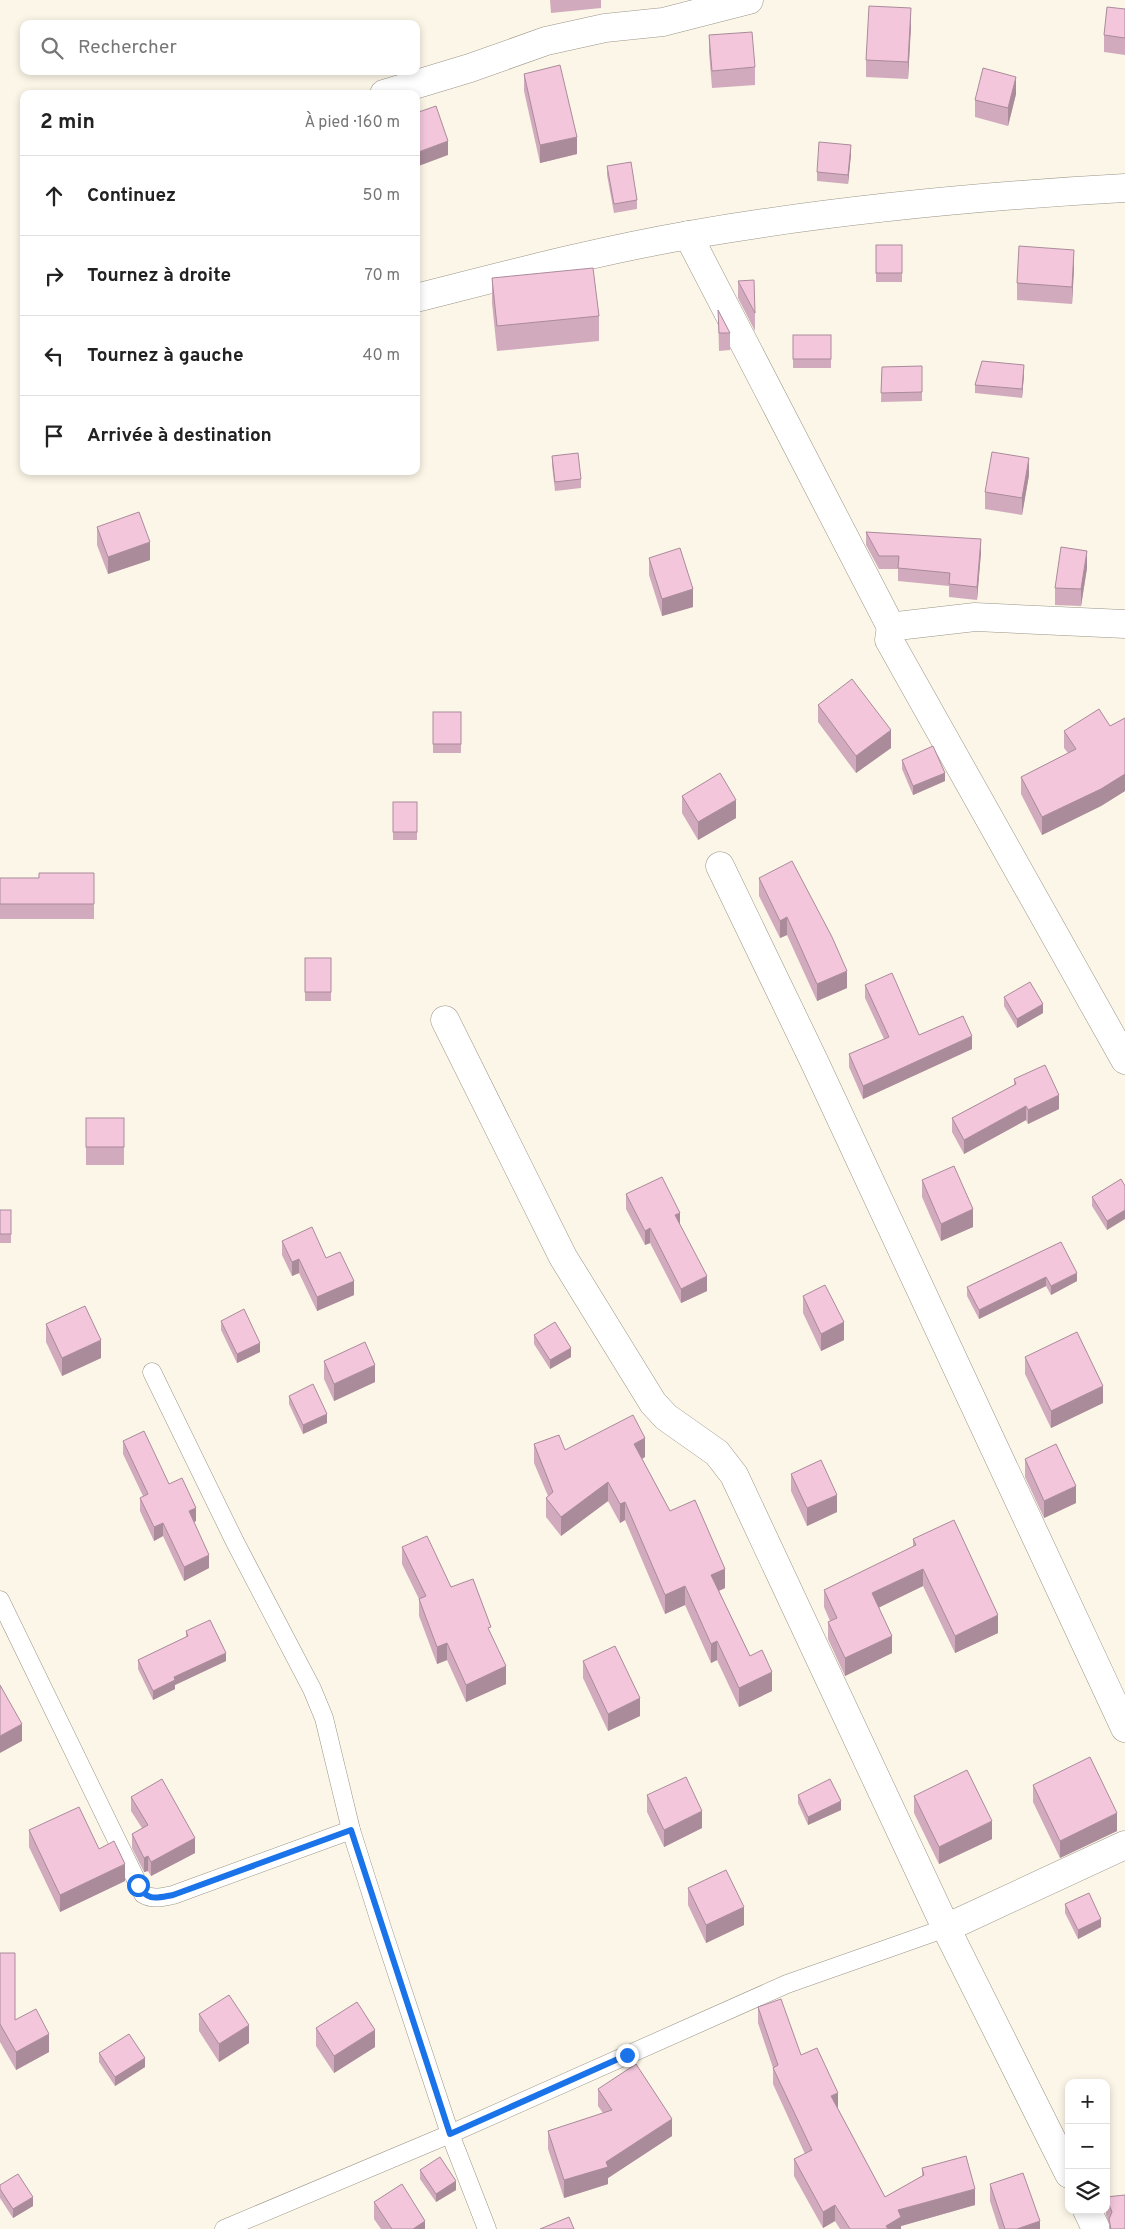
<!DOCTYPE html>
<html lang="fr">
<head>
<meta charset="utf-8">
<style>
	body { margin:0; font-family:Overpass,sans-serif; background:#f6f6f6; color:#222 }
	.controls { position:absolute; right:15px; bottom:15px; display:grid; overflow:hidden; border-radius:10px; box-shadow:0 2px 8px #0003 }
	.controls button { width:45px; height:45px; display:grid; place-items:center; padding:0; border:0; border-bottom:1px solid #e0e0e0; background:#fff; color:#222; font:25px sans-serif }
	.stop { position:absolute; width:15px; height:15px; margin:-11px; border:4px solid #1a73e8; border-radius:50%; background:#fff }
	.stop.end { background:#1a73e8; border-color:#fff; box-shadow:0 1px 5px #0008 }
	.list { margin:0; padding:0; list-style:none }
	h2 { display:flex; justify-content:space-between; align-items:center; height:65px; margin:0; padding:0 20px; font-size:21px }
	h2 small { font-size:16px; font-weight:400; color:#767676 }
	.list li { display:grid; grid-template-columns:32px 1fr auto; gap:15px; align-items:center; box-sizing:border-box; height:80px; padding:0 20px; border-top:1px solid #e0e0e0 }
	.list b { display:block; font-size:19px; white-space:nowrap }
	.list em { font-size:16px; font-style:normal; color:#767676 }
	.icon { flex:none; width:28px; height:28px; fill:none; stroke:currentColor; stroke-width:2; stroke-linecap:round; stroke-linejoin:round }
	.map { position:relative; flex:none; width:1125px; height:2229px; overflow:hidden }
	.search { position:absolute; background:#fff; box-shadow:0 2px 8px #0003; left:20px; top:20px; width:400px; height:55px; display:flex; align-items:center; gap:12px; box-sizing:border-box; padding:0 18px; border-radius:10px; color:#767676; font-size:19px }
	.panel { position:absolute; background:#fff; box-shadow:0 2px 8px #0003; left:20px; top:90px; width:400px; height:385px; border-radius:10px }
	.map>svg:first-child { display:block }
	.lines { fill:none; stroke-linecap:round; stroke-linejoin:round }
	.lane-casing { stroke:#9a9587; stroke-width:19 }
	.street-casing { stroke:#9a9587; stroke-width:29 }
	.lane { stroke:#fff; stroke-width:18 }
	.street { stroke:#fff; stroke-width:28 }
	.wall { fill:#d1aabd }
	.shaded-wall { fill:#aa8b9a }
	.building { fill:#f3c6dc; stroke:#aa8b9a }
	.route { stroke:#1a73e8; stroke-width:6 }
</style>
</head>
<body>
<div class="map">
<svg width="1125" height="2229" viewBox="0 0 1125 2229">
	<rect width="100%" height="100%" fill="#fbf6e7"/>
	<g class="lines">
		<!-- lane casing -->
		<g class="lane-casing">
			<g id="lane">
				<polyline points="152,1372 235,1542 312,1689 324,1718 351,1830 382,1928 450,2134 487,2229"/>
				<path d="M0 1600 143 1894C153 1900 162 1897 173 1895L351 1830"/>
				<polyline points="224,2229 450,2134 787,1984 946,1928"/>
			</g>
		</g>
		<!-- street casing -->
		<g class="street-casing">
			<g id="street">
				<polyline points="384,94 470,68 546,41 605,28 663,22 749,0"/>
				<polyline points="688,235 891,627"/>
				<path d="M416 298C507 275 597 251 689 235 833 210 979 196 1125 188"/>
				<polyline points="1125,624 975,617 897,626 891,627 889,640 1125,1060"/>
				<polyline points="720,866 814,1061 1125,1728"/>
				<polyline points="445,1020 563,1257 653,1403 666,1417 717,1453 734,1475 946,1928 1069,2174"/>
				<polyline points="946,1928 1125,1845"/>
				<polyline points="1087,2210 1096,2229"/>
			</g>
		</g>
		<!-- lane -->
		<use href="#lane" class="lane"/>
		<!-- street -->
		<use href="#street" class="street"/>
	</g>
	<!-- wall -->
	<g class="wall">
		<polygon points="550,0 601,0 601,8 551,13"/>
		<polygon points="1125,9 1125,55 1104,52 1104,35"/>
		<polygon points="911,26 908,79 866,77 866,60"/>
		<polygon points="709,35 755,67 755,85 712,88 709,52"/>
		<polygon points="524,74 577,154 540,163 524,91"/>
		<polygon points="1016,94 1008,126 975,117 975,100"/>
		<polygon points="851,154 848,184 817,181 817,172"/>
		<polygon points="607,166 637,200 637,209 614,213 607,175"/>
		<rect x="876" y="245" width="26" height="37"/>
		<polygon points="1074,268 1072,304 1017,300 1017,283"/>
		<polygon points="492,278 599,316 599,341 497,351 492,303"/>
		<polygon points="738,281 755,313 755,331 738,298"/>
		<polygon points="718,310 730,333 730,350 719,351"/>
		<rect x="793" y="335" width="38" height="33"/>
		<polygon points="922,366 922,401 881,402 882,367"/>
		<polygon points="1024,374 1022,398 975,393 975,385"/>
		<polygon points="552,456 581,479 581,488 555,491 552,465"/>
		<polygon points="1029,475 1022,515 985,509 985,492"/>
		<polygon points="97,527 150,560 108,574 97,545"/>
		<polygon points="866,532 981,552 977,600 949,597 949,586 898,581 898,569 879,569 866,545"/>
		<polygon points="649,558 693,607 662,616 649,575"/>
		<polygon points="1087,568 1081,606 1055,605 1055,588"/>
		<polygon points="818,705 891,748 856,773 818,722"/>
		<rect x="433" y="712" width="28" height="41"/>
		<polygon points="1125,718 1125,791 1101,806 1042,835 1021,794 1021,777 1068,753 1064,748 1064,731 1110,726"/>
		<polygon points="902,760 945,781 913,795 902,769"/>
		<polygon points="682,796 736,818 698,840 682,813"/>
		<rect x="393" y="802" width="24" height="38"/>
		<polygon points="94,873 94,919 0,919 0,878 39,878"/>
		<polygon points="759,878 847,988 817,1001 787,935 780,938 759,896"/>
		<rect x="305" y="958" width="26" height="43"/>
		<polygon points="865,985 919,1035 972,1049 863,1099 849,1067 849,1054 884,1039 865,998"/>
		<polygon points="1004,997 1043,1013 1017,1028 1004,1006"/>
		<polygon points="1014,1079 1059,1109 1028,1124 1026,1120 964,1154 952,1132 952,1118 1014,1085"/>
		<rect x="86" y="1118" width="38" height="47"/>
		<polygon points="1121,1179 1107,1230 1092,1206 1092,1197"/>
		<polygon points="922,1180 973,1227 941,1241 922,1197"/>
		<polygon points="626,1194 680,1225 707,1291 681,1303 650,1243 645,1245 626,1209"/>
		<rect x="0" y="1210" width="11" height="33"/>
		<polygon points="282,1241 326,1258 354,1295 317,1311 299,1273 292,1276 282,1255"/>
		<polygon points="1061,1242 1077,1281 1051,1295 1046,1286 979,1319 967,1296 967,1287"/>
		<polygon points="803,1296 844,1340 821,1351 803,1313"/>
		<polygon points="221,1321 260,1352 237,1363 221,1330"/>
		<polygon points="46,1324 101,1358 62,1376 46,1342"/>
		<polygon points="534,1335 571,1357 550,1369 534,1344"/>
		<polygon points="1025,1357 1103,1403 1051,1428 1025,1374"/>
		<polygon points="324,1361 375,1382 334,1401 324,1379"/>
		<polygon points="289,1396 327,1423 303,1434 289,1404"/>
		<polygon points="123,1441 169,1484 196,1521 194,1522 209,1568 184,1581 163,1536 154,1541 140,1511 140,1498 143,1496 123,1454"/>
		<polygon points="534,1444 565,1450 645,1457 642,1459 670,1511 725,1588 719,1591 750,1656 772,1691 739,1707 717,1660 711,1663 685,1605 665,1614 625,1520 620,1523 608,1501 561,1536 546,1517 546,1498 548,1496 534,1463"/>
		<polygon points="1025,1459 1076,1503 1044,1518 1025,1477"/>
		<polygon points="791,1474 837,1512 807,1526 791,1491"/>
		<polygon points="913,1539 998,1633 955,1653 923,1586 879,1607 892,1653 845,1676 828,1639 828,1622 830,1621 824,1607 824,1590 913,1547"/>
		<polygon points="402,1547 451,1587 506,1684 466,1702 447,1660 437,1664 419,1616 419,1599 402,1564"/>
		<polygon points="186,1631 226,1661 175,1685 175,1689 153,1700 138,1669 138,1660 186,1637"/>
		<polygon points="583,1661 640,1716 608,1731 583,1678"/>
		<polygon points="1033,1785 1117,1831 1060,1858 1033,1802"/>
		<polygon points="647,1795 702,1828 664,1847 647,1812"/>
		<polygon points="798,1795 841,1810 808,1825 798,1803"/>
		<polygon points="914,1796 992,1839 939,1864 914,1813"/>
		<polygon points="131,1797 195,1853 151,1876 148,1871 144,1872 132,1848 132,1834 142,1828 131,1811"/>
		<polygon points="29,1830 99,1849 125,1881 60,1912 29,1847"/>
		<polygon points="688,1888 744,1925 706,1943 688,1905"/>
		<polygon points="1065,1904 1101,1927 1078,1939 1065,1913"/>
		<polygon points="0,1953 15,2020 49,2052 16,2070 0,2042"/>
		<polygon points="758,2007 801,2055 838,2109 885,2197 922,2176 922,2168 975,2205 901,2226 901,2229 840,2229 835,2221 823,2228 794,2176 794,2159 805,2154 773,2084 773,2068 758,2023"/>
		<polygon points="199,2014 249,2043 219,2062 199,2031"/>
		<polygon points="316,2028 375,2047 334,2073 316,2046"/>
		<polygon points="99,2053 145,2067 115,2086 99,2062"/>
		<polygon points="598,2089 672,2136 608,2178 608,2184 564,2198 548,2149 548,2131 603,2113 598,2106"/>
		<polygon points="420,2170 456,2190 436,2202 420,2179"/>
		<polygon points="990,2184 1040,2229 999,2229 990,2201"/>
		<polygon points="0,2185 33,2206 13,2218 0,2198"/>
		<polygon points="1106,2197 1125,2229 1109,2229 1109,2224 1106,2215"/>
		<polygon points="374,2202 425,2229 381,2229 374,2219"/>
	</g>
	<!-- shaded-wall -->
	<g class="shaded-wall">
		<polygon points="911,8 911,26 908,79 908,62"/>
		<polygon points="1016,77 1016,94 1008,126 1008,108"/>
		<polygon points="577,137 577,154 540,163 540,145"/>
		<polygon points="448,141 448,155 416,167 416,153"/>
		<polygon points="851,145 851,154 848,184 848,175"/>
		<polygon points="1074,250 1074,268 1072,304 1072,287"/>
		<polygon points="1024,365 1024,374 1022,398 1022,389"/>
		<polygon points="1029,458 1029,475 1022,515 1022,498"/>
		<polygon points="981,539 981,552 977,600 977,587"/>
		<polygon points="150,542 150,560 108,574 108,557"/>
		<polygon points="1087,551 1087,568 1081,606 1081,589"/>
		<polygon points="693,589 693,607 662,616 662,599"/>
		<polygon points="891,730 891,748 856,773 856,756"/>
		<polygon points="945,773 945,781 913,795 913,786"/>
		<polygon points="1125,774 1125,791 1101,806 1042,835 1042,817"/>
		<polygon points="736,800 736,818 698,840 698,822"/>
		<polygon points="787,917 787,935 780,938 780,921"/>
		<polygon points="847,971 847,988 817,1001 817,984"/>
		<polygon points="1043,1004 1043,1013 1017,1028 1017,1019"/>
		<polygon points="972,1036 972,1049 863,1099 863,1086"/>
		<polygon points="1059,1095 1059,1109 1028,1124 1028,1110"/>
		<polygon points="1026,1106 1026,1120 964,1154 964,1140"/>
		<polygon points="973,1209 973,1227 941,1241 941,1224"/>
		<polygon points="1125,1210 1125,1219 1107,1230 1107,1221"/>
		<polygon points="680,1213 680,1227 675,1215"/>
		<polygon points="650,1228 650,1243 645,1245 645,1231"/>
		<polygon points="299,1259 299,1273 292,1276 292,1262"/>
		<polygon points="1077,1273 1077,1281 1051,1295 1051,1286"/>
		<polygon points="707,1276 707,1291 681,1303 681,1289"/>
		<polygon points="1046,1277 1046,1286 979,1319 979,1310"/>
		<polygon points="354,1281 354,1295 317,1311 317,1297"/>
		<polygon points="844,1322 844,1340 821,1351 821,1334"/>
		<polygon points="101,1340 101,1358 62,1376 62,1358"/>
		<polygon points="260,1343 260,1352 237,1363 237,1354"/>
		<polygon points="571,1348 571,1357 550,1369 550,1360"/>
		<polygon points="375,1365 375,1382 334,1401 334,1384"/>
		<polygon points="1103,1386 1103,1403 1051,1428 1051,1411"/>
		<polygon points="327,1414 327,1423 303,1434 303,1425"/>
		<polygon points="645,1438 645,1457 634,1463 634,1444"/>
		<polygon points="608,1482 608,1501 561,1536 561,1517"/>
		<polygon points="1076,1486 1076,1503 1044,1518 1044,1501"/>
		<polygon points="837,1495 837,1512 807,1526 807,1508"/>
		<polygon points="625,1502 625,1520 620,1523 620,1504"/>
		<polygon points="196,1508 196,1521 189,1524 189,1511"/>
		<polygon points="163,1523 163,1536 154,1541 154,1527"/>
		<polygon points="209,1555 209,1568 184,1581 184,1567"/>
		<polygon points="725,1569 725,1588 711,1594 711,1575"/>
		<polygon points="923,1569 923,1586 872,1611 872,1593"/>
		<polygon points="685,1586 685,1605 665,1614 665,1595"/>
		<polygon points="998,1615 998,1633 955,1653 955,1636"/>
		<polygon points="892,1636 892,1653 845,1676 845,1658"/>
		<polygon points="717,1641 717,1660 711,1663 711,1644"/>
		<polygon points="447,1643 447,1660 437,1664 437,1647"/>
		<polygon points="226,1653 226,1661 175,1685 175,1689 153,1700 153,1691 174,1677"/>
		<polygon points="506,1666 506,1684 466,1702 466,1685"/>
		<polygon points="772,1672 772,1691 739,1707 739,1688"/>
		<polygon points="640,1698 640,1716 608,1731 608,1714"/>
		<polygon points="22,1724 22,1741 0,1753 0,1736"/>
		<polygon points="841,1801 841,1810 808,1825 808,1817"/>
		<polygon points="702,1811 702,1828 664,1847 664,1830"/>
		<polygon points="1117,1813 1117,1831 1060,1858 1060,1841"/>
		<polygon points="992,1821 992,1839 939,1864 939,1847"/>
		<polygon points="195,1838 195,1853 151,1876 151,1862"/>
		<polygon points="148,1856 148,1871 144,1872 144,1858"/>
		<polygon points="125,1864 125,1881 60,1912 60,1895"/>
		<polygon points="744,1907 744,1925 706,1943 706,1925"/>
		<polygon points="1101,1919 1101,1927 1078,1939 1078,1930"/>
		<polygon points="249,2025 249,2043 219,2062 219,2044"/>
		<polygon points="375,2030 375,2047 334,2073 334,2056"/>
		<polygon points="49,2034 49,2052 16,2070 16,2052"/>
		<polygon points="145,2058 145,2067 115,2086 115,2077"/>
		<polygon points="838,2093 838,2109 831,2096"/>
		<polygon points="672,2119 672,2136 608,2178 608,2184 564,2198 564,2180 606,2162"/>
		<polygon points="456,2181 456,2190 436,2202 436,2194"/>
		<polygon points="975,2189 975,2205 901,2226 901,2229 886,2229 886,2226 898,2210"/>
		<polygon points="33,2197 33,2206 13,2218 13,2209"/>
		<polygon points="835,2205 835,2221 823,2228 823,2212"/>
		<polygon points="425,2221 425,2229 413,2229"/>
		<polygon points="1040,2221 1040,2229 1017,2229"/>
	</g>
	<!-- building -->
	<g class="building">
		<polygon points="869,6 911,8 908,62 866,60"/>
		<polygon points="1107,7 1125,9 1125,38 1104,35"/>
		<polygon points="752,32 755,67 712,71 709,35"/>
		<polygon points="560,65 577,137 540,145 524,74"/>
		<polygon points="983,68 1016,77 1008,108 975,100"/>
		<polygon points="436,106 448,141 416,153 416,113"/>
		<polygon points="819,142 851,145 848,175 817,172"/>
		<polygon points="631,162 637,200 614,204 607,166"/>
		<rect x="876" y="245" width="26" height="28"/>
		<polygon points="1019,246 1074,250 1072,287 1017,283"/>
		<polygon points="593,268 599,316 497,326 492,278"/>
		<polygon points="754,280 755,313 738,281"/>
		<polygon points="718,310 730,333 719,333"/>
		<rect x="793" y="335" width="38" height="24"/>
		<polygon points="982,361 1024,365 1022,389 975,385"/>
		<polygon points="922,366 922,392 881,393 882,367"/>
		<polygon points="992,452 1029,458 1022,498 985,492"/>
		<polygon points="578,453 581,479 555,482 552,456"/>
		<polygon points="139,512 150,542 108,557 97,527"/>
		<polygon points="866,532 981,539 977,587 949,584 950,573 898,568 899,556 879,556"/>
		<polygon points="1061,547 1087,551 1081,589 1055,588"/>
		<polygon points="680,548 693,589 662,599 649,558"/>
		<polygon points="852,679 891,730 856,756 818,705"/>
		<polygon points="1099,709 1110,726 1125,718 1125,774 1101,789 1042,817 1021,777 1076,749 1064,731"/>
		<rect x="433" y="712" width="28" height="32"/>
		<polygon points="933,746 945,773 913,786 902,760"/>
		<polygon points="720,773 736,800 698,822 682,796"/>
		<rect x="393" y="802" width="24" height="30"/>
		<polygon points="792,861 832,937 847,971 817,984 787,917 780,921 759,878"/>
		<polygon points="39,873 94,873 94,904 0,904 0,878 39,878"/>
		<rect x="305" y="958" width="26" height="34"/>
		<polygon points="892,973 919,1035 963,1016 972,1036 863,1086 849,1054 889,1037 865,985"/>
		<polygon points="1030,982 1043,1004 1017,1019 1004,997"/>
		<polygon points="1045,1065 1059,1095 1028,1110 1026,1106 964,1140 952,1118 1016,1084 1014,1079"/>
		<rect x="86" y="1118" width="38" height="29"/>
		<polygon points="954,1166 973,1209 941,1224 922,1180"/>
		<polygon points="662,1177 680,1213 675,1215 707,1276 681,1289 650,1228 645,1231 626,1194"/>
		<polygon points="1121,1179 1125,1186 1125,1210 1107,1221 1092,1197"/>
		<rect x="0" y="1210" width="11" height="24"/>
		<polygon points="312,1227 326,1258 340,1252 354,1281 317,1297 299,1259 292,1262 282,1241"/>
		<polygon points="1061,1242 1077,1273 1051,1286 1046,1277 979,1310 967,1287"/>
		<polygon points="825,1285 844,1322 821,1334 803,1296"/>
		<polygon points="85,1306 101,1340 62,1358 46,1324"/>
		<polygon points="244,1309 260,1343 237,1354 221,1321"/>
		<polygon points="555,1322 571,1348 550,1360 534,1335"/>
		<polygon points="1077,1332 1103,1386 1051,1411 1025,1357"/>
		<polygon points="365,1342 375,1365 334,1384 324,1361"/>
		<polygon points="313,1384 327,1414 303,1425 289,1396"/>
		<polygon points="633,1415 645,1438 634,1444 670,1511 695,1500 725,1569 711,1575 750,1656 762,1650 772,1672 739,1688 717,1641 711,1644 685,1586 665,1595 625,1502 620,1504 608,1482 561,1517 546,1498 553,1492 534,1444 559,1435 565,1450"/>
		<polygon points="144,1431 169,1484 182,1478 196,1508 189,1511 209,1555 184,1567 163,1523 154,1527 140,1498 148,1494 123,1441"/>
		<polygon points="1056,1444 1076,1486 1044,1501 1025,1459"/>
		<polygon points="821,1460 837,1495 807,1508 791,1474"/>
		<polygon points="954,1520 998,1615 955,1636 923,1569 872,1593 892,1636 845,1658 828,1622 837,1618 824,1590 916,1545 913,1539"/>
		<polygon points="427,1536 451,1587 473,1579 491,1627 488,1628 506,1666 466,1685 447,1643 437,1647 419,1599 426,1596 402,1547"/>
		<polygon points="210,1620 226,1653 174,1677 175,1680 153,1691 138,1660 188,1636 186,1631"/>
		<polygon points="615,1646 640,1698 608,1714 583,1661"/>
		<polygon points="0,1685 22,1724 0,1736"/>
		<polygon points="1090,1757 1117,1813 1060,1841 1033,1785"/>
		<polygon points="967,1770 992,1821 939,1847 914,1796"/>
		<polygon points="686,1777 702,1811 664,1830 647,1795"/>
		<polygon points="162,1779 195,1838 151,1862 148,1856 144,1858 132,1834 148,1825 131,1797"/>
		<polygon points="830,1779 841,1801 808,1817 798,1795"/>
		<polygon points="79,1807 99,1849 114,1841 125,1864 60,1895 29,1830"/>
		<polygon points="726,1870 744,1907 706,1925 688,1888"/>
		<polygon points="1089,1893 1101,1919 1078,1930 1065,1904"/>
		<polygon points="0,1953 15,1953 15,2020 36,2009 49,2034 16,2052 0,2024"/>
		<polygon points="229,1995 249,2025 219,2044 199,2014"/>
		<polygon points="781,1999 801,2055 817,2048 838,2093 831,2096 885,2197 924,2175 922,2168 966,2156 975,2189 898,2210 901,2217 886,2226 888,2229 850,2229 835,2205 823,2212 794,2159 812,2150 773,2068 778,2065 758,2007"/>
		<polygon points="357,2002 375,2030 334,2056 316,2028"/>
		<polygon points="129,2034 145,2058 115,2077 99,2053"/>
		<polygon points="636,2064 672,2119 606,2162 608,2167 564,2180 548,2131 612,2110 598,2089"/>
		<polygon points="440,2157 456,2181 436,2194 420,2170"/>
		<polygon points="1023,2173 1040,2221 1017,2229 1005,2229 990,2184"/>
		<polygon points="18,2174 33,2197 13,2209 0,2189 0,2185"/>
		<polygon points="402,2184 425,2221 413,2229 392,2229 374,2202"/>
		<polygon points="1125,2195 1125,2229 1111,2229 1109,2219 1112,2212 1106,2197"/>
		<polygon points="569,2217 574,2229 540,2229"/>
	</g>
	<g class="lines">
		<!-- route -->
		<path class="route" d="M138 1885C148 1902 156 1898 173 1895L351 1830 450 2134 627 2055"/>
	</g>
</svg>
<div class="controls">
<button>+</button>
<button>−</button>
<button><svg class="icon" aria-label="layers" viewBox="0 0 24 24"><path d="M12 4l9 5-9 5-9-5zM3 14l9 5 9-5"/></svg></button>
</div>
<div class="stop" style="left:138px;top:1885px"></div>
<div class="stop end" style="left:627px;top:2055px"></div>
<div class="search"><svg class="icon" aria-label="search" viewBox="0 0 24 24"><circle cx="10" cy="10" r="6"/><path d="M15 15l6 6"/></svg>Rechercher</div>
<section class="panel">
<h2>2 min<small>À pied · 160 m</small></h2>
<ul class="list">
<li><svg class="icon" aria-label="ahead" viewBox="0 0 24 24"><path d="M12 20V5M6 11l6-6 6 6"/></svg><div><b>Continuez</b></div><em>50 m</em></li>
<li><svg class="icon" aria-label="right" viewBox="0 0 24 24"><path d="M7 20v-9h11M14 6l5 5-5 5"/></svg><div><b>Tournez à droite</b></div><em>70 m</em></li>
<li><svg class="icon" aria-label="left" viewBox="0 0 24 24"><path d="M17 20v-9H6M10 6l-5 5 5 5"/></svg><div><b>Tournez à gauche</b></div><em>40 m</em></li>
<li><svg class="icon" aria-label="arrive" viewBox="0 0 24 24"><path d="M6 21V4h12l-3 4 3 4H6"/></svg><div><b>Arrivée à destination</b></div></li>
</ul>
</section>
</div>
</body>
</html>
